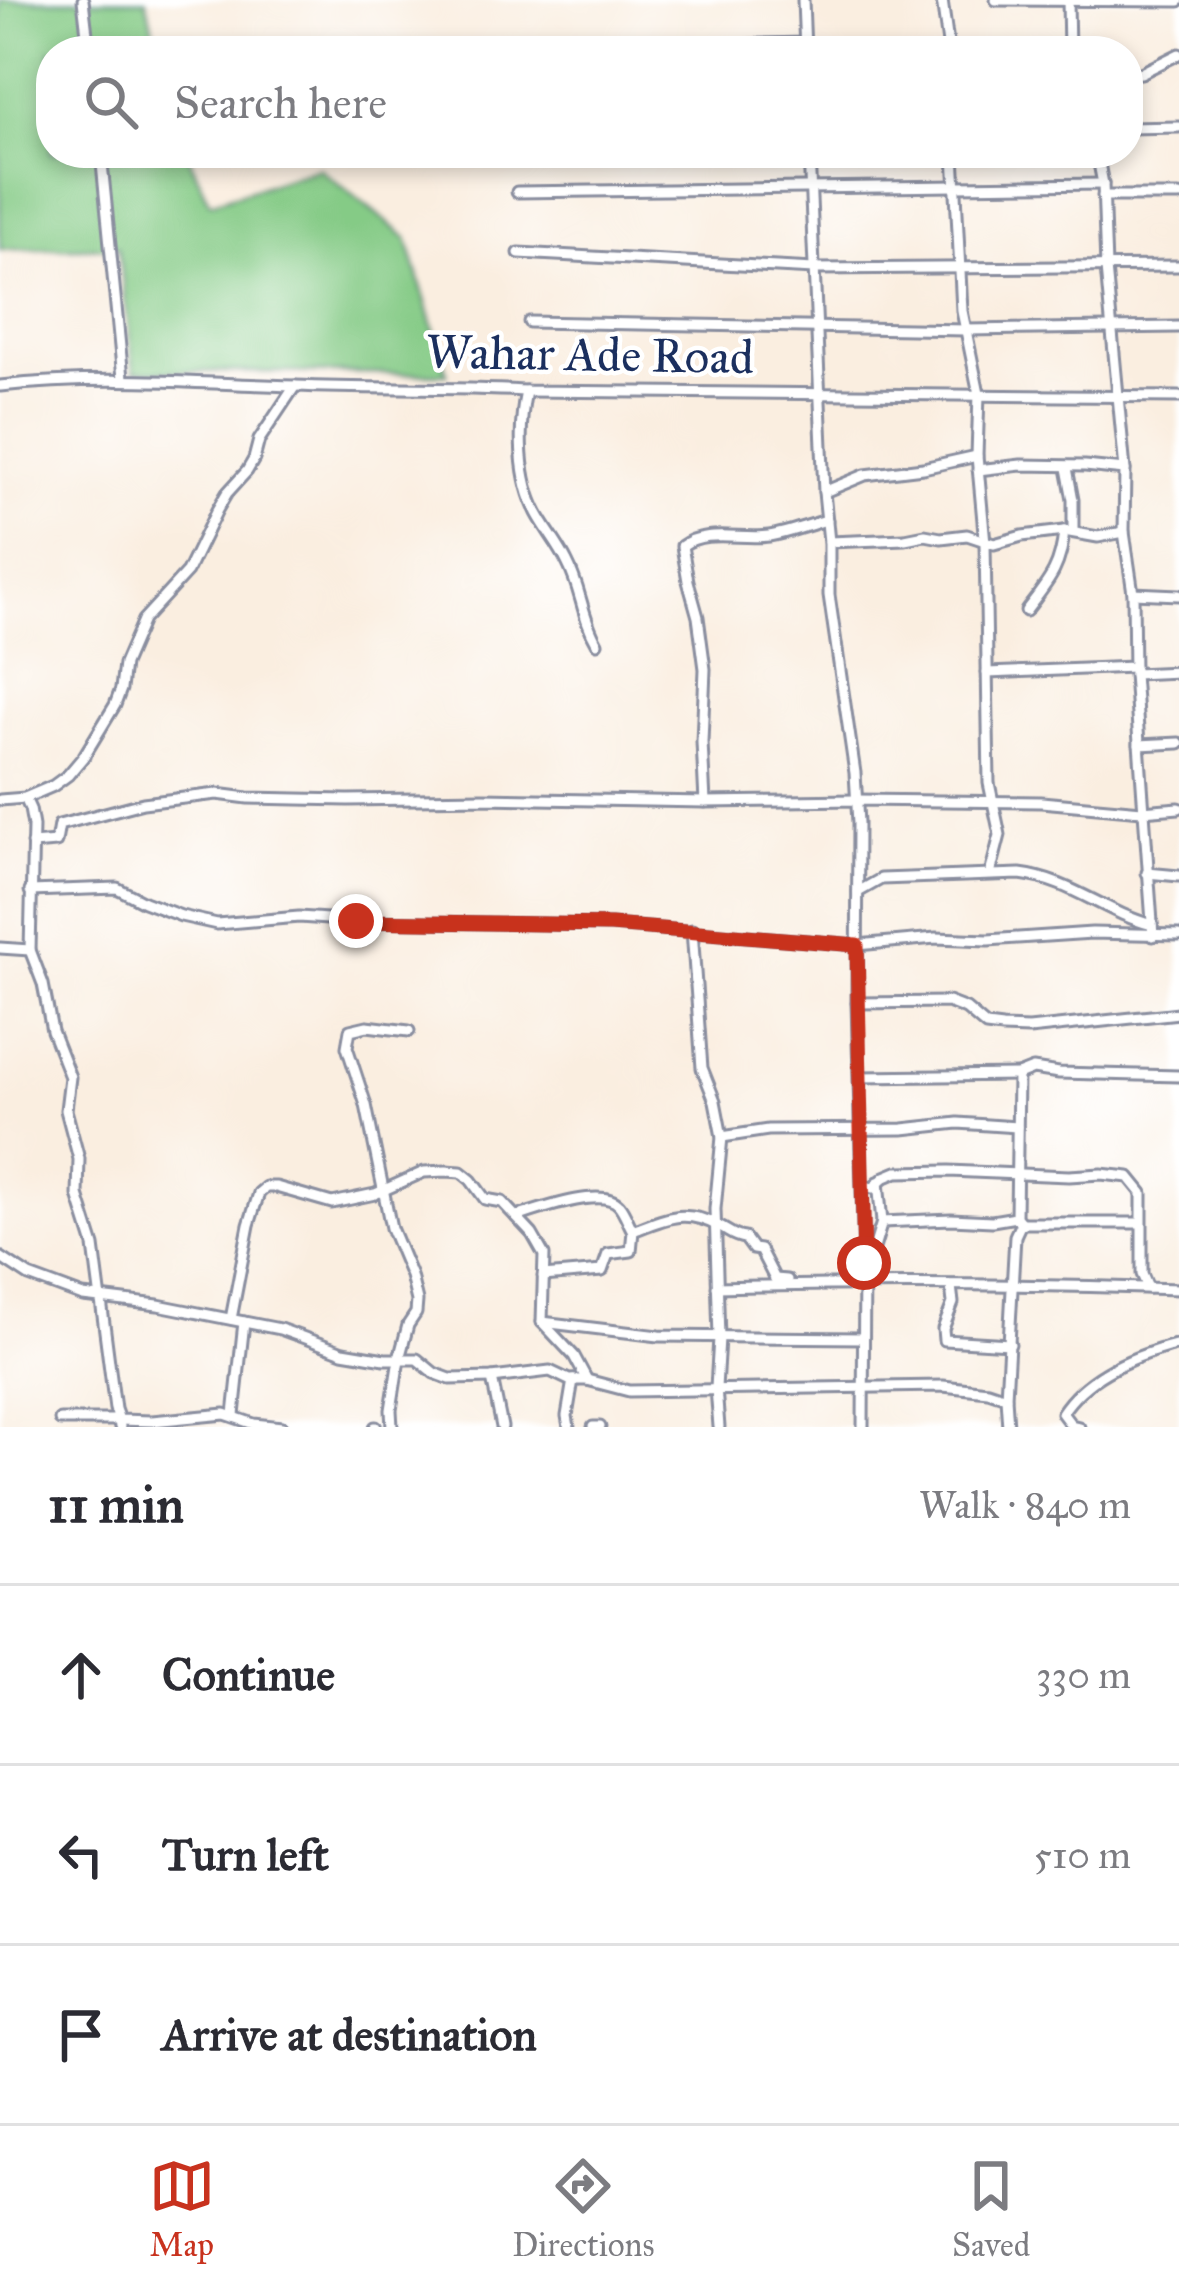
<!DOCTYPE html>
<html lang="en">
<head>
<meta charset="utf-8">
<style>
	body { margin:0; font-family:"IM FELL Great Primer",serif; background:#f7f7f7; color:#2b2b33 }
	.stop { position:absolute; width:36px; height:36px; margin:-27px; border:9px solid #c8321e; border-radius:50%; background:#fff }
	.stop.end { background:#c8321e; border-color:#fff; box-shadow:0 3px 12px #0008 }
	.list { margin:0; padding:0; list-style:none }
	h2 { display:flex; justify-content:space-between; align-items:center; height:156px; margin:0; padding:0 48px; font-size:51px }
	h2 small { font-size:39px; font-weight:400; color:#7c7c81 }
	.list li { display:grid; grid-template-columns:78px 1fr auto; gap:36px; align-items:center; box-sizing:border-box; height:180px; padding:0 48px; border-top:3px solid #e1e1e2 }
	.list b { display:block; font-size:45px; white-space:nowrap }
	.list em { font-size:39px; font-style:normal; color:#7c7c81 }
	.icon { flex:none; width:66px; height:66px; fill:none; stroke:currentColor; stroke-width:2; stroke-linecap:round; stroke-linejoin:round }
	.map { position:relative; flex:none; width:1179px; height:1427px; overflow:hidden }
	.search { position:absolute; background:#fff; box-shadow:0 6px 18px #0003; left:36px; right:36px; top:36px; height:132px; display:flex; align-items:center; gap:30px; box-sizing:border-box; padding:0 42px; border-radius:48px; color:#7c7c81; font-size:45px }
	.sheet { height:696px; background:#fff }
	nav { display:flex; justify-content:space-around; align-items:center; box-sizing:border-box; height:168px; border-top:3px solid #e1e1e2; background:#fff; font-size:33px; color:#7c7c81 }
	nav a { display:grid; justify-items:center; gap:6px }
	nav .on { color:#c8321e }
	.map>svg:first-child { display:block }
	.green { fill:#85cb86; stroke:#507d72; stroke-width:3 }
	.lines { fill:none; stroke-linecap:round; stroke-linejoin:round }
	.minor-casing { stroke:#8a8e9f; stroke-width:15 }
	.minor { stroke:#fff; stroke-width:9 }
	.route { stroke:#c8321e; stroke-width:15 }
	.labels { text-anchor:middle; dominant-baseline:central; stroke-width:9; stroke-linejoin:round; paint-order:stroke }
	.street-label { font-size:48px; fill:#1b2f5e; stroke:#fff }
</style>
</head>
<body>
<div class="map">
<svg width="1179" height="1427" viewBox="0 0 1179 1427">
	<rect width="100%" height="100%" fill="#fff"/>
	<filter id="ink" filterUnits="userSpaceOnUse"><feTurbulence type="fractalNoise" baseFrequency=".00833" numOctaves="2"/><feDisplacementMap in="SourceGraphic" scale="24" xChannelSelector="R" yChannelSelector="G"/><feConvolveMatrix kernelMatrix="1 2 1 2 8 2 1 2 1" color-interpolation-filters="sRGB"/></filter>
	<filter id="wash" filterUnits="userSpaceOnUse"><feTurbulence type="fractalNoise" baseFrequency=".004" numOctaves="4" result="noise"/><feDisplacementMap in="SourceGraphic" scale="48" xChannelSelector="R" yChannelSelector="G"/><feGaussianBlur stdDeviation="2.7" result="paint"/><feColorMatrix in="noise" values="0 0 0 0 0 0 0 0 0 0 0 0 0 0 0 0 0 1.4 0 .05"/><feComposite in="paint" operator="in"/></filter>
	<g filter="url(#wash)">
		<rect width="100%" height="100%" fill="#faeee0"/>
		<!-- green -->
		<polygon class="green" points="0,0 146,0 158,51 51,51 51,153 187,153 210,203 319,168 407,238 447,374 134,371 118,247 0,250"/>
	</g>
	<g filter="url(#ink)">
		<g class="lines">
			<!-- minor casing -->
			<g class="minor-casing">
				<g id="minor">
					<polyline points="83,0 89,51"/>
					<polyline points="803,0 805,51"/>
					<polyline points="942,0 949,51"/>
					<polyline points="996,0 1179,1"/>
					<polyline points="1068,0 1069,51"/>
					<polyline points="509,50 805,43"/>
					<polyline points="1128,74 1141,73 1179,54"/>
					<polyline points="1128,128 1179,127"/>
					<polyline points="101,153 123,378"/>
					<polyline points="809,153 824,492 829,542 829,595 855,773 858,823 857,1003 864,1263 863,1427"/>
					<polyline points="954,153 962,311 979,394 977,456 985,543 989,783 1000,835 990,874"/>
					<polyline points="1097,153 1103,184 1106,268 1125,470 1124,532 1133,593 1134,674 1153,936"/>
					<polyline points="517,192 1103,184"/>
					<polyline points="1103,196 1179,196"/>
					<polyline points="519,253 814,269 1179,266"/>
					<polyline points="529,322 966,330 1179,327"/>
					<path d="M0 386C99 375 196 383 295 386 372 389 449 387 526 391L1179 397"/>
					<path d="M526 391C518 429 519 479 537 513 546 530 559 545 567 562 581 588 582 618 597 643"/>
					<polyline points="1067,468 1073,500 1073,532"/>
					<polyline points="978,470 1021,465 1085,466 1125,470"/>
					<polyline points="824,492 865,475 923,468 977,456"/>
					<polyline points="829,542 905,539 925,535 941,538 967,535 994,544 1022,536 1064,531 1098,537 1124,532"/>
					<polyline points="1133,593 1179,595"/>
					<path d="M1026 611C1048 582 1061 569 1064 531"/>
					<polyline points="987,673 1134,667"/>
					<polyline points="1134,674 1179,672"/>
					<polyline points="1139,745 1179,743"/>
					<polyline points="25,798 30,809 33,826 30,950 43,984 52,1031 70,1077 66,1110 79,1159 78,1195 94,1246 115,1409 119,1420 152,1421 225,1414 254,1424 282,1427"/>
					<polyline points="0,800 25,798 53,786 68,775 84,756 115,705 121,689 124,664 143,620 187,572 217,510 227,493 247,471 254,459 259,440 295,386"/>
					<path d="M705 802 702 742 705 669 698 617 688 581 682 546C705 528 741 540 769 536 788 533 808 525 827 520"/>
					<polyline points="32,844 56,842 59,825 143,803 217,794 248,798 348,800 483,798 705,802 856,800 1041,802 1142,811 1179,808"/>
					<polyline points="1147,873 1179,876"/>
					<polyline points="30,891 117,888 144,902 181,916 217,924 299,917 356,921 611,925 857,945 936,938 988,940 1092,933 1179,935"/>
					<path d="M858 892 881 879 1020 874C1070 880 1104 912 1152 925"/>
					<polyline points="692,930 702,1068 715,1101 722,1137 715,1209 719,1338 716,1388 719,1427"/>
					<polyline points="0,948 30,950"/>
					<polyline points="857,1003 948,1002 966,1009 986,1026 1002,1028 1029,1029 1179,1013"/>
					<polyline points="860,1077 1018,1075"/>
					<polyline points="722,1137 768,1130 903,1129 958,1123 1017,1127"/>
					<polyline points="878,1182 882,1222"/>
					<polyline points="863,1186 873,1188 885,1177 897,1172 949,1171 1069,1176 1101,1174 1129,1177 1142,1193 1142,1274 1148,1288"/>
					<path d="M516 1217C538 1210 603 1186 619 1205 625 1212 628 1223 633 1231"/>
					<polyline points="1021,1223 1141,1223"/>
					<polyline points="0,1257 29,1276 83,1296 158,1305 280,1329 343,1352 385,1359 417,1359 434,1373 450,1379 492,1378 550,1371 569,1380 587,1380 629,1391 943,1386 988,1391 1006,1397"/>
					<polyline points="865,1263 872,1255 882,1222 951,1219 992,1221 1016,1217"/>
					<path d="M543 1276 602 1271 608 1254 631 1251 633 1231C666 1218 685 1208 718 1226 729 1231 733 1237 745 1238L753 1249 760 1250 775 1279 787 1280"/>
					<polyline points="951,1286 953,1303 943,1329 944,1340 1010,1344"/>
					<path d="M717 1287C871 1283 1025 1284 1179 1289"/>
					<polyline points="231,1319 249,1225 259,1193 266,1187 276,1187 332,1203 375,1194 424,1172 446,1171 461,1172 471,1180 485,1199 502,1202 532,1234 544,1255 542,1322 574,1356 587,1380"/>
					<polyline points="542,1322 659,1336 863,1338"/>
					<polyline points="492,1378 502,1427"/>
					<polyline points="234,1415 244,1322"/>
					<polyline points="60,1420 119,1420 120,1427"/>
					<polyline points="375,1427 376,1427"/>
					<polyline points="392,1427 391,1410 399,1359 408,1325 416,1313 417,1301 411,1276 391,1228 366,1105 347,1047 350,1030 367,1026 409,1031"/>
					<polyline points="569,1427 567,1416 573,1380"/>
					<polyline points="593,1427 600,1427"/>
					<polyline points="1008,1427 1006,1397 1015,1236 1021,1223 1016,1217 1018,1075 1033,1069 1059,1073 1179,1076"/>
					<path d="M1079 1427 1071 1425 1062 1413C1087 1374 1136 1355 1179 1344"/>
				</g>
			</g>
			<!-- minor -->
			<use href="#minor" class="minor"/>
		</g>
	</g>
	<g class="lines" filter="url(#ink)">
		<!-- route -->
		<polyline class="route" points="356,921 611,925 857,945 864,1263"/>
	</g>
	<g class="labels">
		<!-- street labels -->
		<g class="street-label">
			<text transform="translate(590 354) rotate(1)">Wahar Ade Road</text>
		</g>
	</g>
</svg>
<div class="stop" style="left:864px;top:1263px"></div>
<div class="stop end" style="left:356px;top:921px"></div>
<div class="search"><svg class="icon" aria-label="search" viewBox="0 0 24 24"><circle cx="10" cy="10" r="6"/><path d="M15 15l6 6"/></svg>Search here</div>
</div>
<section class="sheet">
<h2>11 min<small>Walk · 840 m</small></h2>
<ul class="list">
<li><svg class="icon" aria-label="ahead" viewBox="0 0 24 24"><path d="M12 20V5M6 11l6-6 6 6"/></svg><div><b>Continue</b></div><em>330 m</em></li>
<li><svg class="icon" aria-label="left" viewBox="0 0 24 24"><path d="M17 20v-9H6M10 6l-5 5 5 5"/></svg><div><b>Turn left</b></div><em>510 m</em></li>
<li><svg class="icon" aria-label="arrive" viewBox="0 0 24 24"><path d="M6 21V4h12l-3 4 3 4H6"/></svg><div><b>Arrive at destination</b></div></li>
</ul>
</section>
<nav>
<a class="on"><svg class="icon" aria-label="map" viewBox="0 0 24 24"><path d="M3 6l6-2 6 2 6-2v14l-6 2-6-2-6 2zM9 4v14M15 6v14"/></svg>Map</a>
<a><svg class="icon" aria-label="directions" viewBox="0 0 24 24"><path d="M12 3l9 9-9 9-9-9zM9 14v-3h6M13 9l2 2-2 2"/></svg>Directions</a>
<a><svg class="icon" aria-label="saved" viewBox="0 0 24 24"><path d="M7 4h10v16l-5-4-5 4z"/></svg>Saved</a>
</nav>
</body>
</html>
